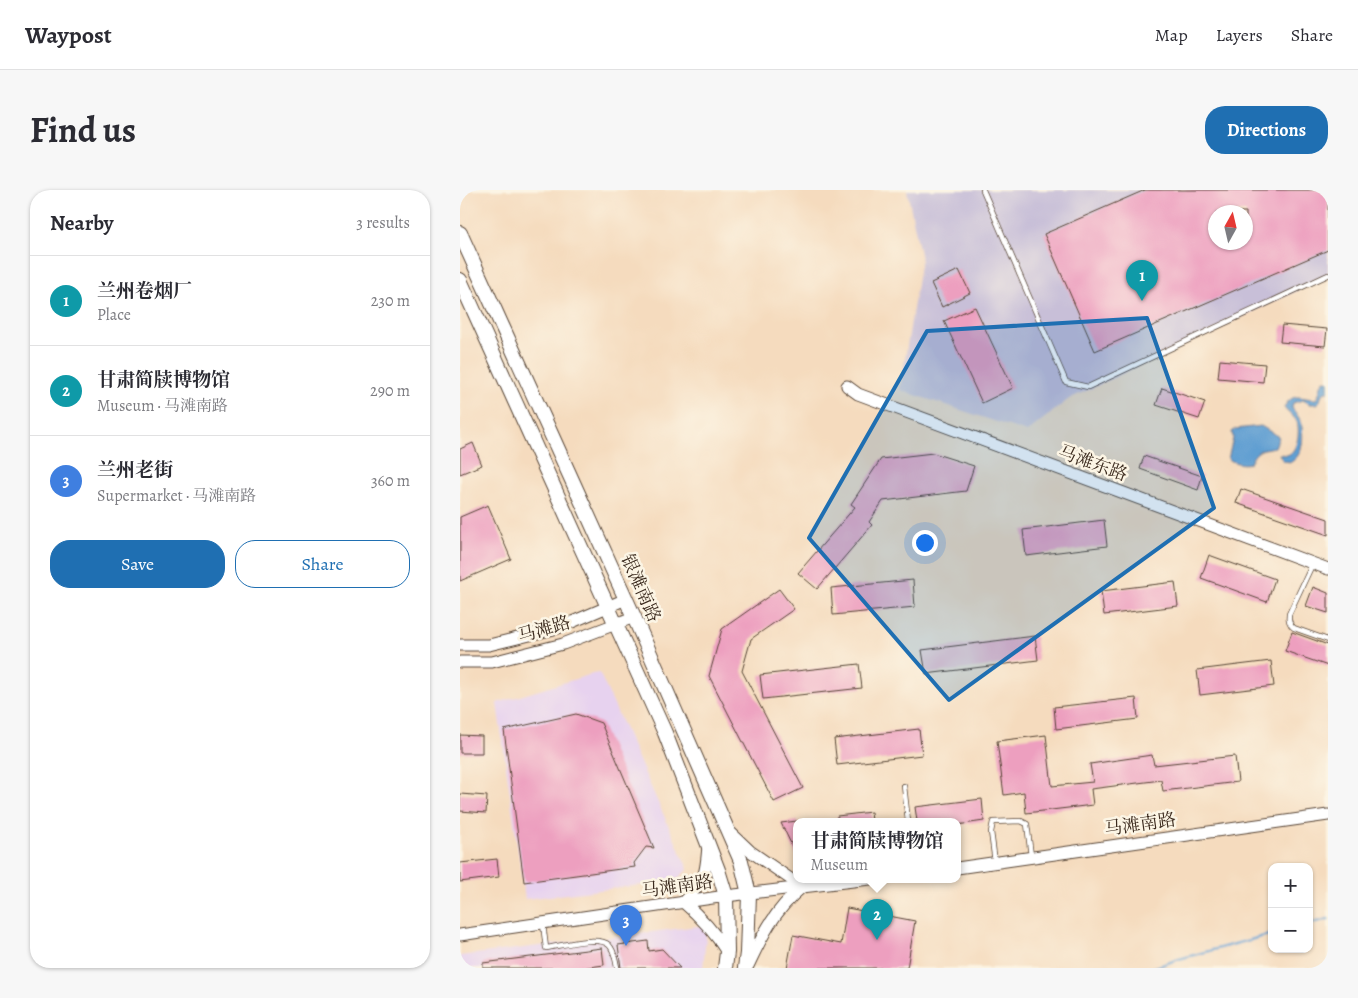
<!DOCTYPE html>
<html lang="en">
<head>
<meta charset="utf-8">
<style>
	body { margin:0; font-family:Alegreya,"Noto Serif SC",serif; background:#f7f7f7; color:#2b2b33 }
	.controls { position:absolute; right:15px; bottom:15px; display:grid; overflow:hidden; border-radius:10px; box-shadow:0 1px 4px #0004 }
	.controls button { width:45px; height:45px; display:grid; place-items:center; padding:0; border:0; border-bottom:1px solid #e1e1e2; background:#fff; color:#2b2b33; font:25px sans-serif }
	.compass { position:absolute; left:748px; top:15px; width:45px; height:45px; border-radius:50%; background:#fff; box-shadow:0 1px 4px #0004; rotate:8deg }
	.you { position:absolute; left:464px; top:352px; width:18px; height:18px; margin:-12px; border:4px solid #fff; border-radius:50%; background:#1a73e8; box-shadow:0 0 0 8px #1a73e833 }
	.badge { display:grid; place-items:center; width:32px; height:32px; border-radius:50%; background:#1f6fb2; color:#fff; font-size:16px; font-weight:700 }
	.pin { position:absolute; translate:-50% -41px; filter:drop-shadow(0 1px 2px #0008) }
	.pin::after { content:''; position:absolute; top:26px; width:18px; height:15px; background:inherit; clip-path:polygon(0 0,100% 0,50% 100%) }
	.popup { position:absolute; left:333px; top:628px; width:168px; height:65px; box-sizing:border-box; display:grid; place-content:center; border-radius:10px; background:#fff; filter:drop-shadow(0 1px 4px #0005); font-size:16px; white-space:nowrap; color:#7c7c81 }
	.popup b { font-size:19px; color:#2b2b33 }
	.popup::after { content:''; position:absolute; left:50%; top:100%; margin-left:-10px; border:10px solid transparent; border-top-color:#fff }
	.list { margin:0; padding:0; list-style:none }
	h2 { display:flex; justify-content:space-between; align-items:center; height:65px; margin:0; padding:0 20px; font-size:21px }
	h2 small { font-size:16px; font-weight:400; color:#7c7c81 }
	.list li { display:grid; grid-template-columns:32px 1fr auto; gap:15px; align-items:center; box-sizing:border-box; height:90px; padding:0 20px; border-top:1px solid #e1e1e2 }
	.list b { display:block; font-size:19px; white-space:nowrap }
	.list p { margin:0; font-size:16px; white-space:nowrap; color:#7c7c81 }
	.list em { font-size:16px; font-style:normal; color:#7c7c81 }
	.actions { display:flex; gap:10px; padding:15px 20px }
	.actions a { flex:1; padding:11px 0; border:1px solid #1f6fb2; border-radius:20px; text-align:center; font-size:18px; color:#1f6fb2 }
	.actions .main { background:#1f6fb2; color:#fff }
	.map { position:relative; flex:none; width:868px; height:778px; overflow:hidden; border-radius:20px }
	header { display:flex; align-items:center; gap:30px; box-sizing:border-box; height:70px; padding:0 25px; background:#fff; border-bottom:1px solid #e1e1e2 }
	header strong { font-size:24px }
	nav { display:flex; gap:28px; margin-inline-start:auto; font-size:18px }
	.intro { display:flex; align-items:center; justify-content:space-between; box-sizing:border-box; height:120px; padding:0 30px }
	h1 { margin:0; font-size:35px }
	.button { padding:12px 22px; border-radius:20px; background:#1f6fb2; color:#fff; font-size:18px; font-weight:700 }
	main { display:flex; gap:30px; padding:0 30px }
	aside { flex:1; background:#fff; border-radius:20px; box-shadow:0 1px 4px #0004 }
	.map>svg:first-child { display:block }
	.built { fill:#e7d2ef }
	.industrial { fill:#c8bfd8; fill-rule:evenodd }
	.water { fill:#619fd2; stroke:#4e6478 }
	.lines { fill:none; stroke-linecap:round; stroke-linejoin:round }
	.stream { stroke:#619fd2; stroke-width:2.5 }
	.building { fill:#ed9fbf; fill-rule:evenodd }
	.lane-casing { stroke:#574536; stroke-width:6 }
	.secondary-casing { stroke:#574536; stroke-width:13 }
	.primary-casing { stroke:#574536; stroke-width:16 }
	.lane { stroke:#fff; stroke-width:4.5 }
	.secondary { stroke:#fff; stroke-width:11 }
	.primary { stroke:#fff; stroke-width:14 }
	.marked { fill:#1f6fb2; fill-opacity:0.2; stroke:#1f6fb2; stroke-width:4; stroke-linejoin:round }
	.labels { text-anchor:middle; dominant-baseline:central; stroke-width:5; stroke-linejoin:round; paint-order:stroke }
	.street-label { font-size:18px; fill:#3b2a1e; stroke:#fcf5e5 }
</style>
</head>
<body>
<header>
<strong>Waypost</strong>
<nav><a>Map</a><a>Layers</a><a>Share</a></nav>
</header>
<div class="intro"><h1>Find us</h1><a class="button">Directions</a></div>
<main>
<aside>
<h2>Nearby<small>3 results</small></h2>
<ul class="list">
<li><span class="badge" style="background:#0f9aa8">1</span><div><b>兰州卷烟厂</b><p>Place</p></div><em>230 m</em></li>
<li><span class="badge" style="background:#0f9aa8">2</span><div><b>甘肃简牍博物馆</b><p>Museum · 马滩南路</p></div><em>290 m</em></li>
<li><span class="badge" style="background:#3f7fe0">3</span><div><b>兰州老街</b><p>Supermarket · 马滩南路</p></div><em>360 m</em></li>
</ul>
<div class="actions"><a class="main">Save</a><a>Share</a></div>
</aside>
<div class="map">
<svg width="868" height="778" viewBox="0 0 868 778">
	<rect width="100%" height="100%" fill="#fcf5e5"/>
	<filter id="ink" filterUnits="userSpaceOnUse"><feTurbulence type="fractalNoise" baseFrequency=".02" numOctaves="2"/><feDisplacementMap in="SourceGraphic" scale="10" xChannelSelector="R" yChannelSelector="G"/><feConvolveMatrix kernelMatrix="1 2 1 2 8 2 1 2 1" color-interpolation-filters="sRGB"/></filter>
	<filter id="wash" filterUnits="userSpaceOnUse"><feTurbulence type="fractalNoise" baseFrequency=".0096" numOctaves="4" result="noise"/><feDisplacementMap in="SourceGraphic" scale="20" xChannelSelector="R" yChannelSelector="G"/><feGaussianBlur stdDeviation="1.12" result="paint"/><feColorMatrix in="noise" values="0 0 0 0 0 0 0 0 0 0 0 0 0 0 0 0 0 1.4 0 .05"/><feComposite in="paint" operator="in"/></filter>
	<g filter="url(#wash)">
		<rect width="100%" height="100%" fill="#f5dbbe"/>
		<!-- built -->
		<g class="built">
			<polygon points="139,482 228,679 215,691 65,709 37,513"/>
			<polygon points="247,735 243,778 0,778 0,766"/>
		</g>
		<!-- industrial -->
		<path class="industrial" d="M447 0H868V86L609 209 567 242 440 200 461 69ZM756 22H786V52H756Z"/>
		<!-- water -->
		<g class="water">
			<path d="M864 190 868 191V201L862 204 860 211 856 214H850L843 210 833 213 832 218C835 222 839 227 841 232 844 245 844 265 831 272L823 271 819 264C822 264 825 265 827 265 838 262 840 240 837 232 834 225 826 223 824 217 834 201 841 209 856 209 861 203 859 196 864 190Z"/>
			<path d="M801 236 819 247 815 257C801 259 796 260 790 273 782 275 775 273 768 269L773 248 772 242 776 239Z"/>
		</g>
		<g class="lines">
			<!-- stream -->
			<g class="stream">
				<polyline points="849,734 868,729"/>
				<polyline points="693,778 719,769 812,744"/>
			</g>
		</g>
		<g id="blocks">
			<!-- building -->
			<g class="building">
				<path d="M685 0H868V60L635 161 584 44ZM756 22H786V52H756Z"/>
				<polygon points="499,80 510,103 482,117 471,93"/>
				<polygon points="515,117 553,198 522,213 484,131"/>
				<polygon points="822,135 867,139 865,156 820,152"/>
				<polygon points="760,170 805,174 803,192 758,188"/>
				<polygon points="702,198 745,212 739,229 696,215"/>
				<polygon points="13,253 22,275 0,284 0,259"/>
				<polygon points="473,263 514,276 506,301 423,311 409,332 412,335 357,399 338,383 395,317 391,314 421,269"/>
				<polygon points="684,266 742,286 738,300 680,279"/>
				<polygon points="781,299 868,329 868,345 776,313"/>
				<polygon points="28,315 51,369 0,391 0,327"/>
				<polygon points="644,330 647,356 566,366 563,340"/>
				<polygon points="749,365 815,389 807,412 741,388"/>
				<polygon points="453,390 455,417 373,425 371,398"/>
				<polygon points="715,392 718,416 644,425 641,401"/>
				<polygon points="853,397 868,403 868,423 846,416"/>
				<polygon points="319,399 334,419 291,449 282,481 343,598 314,612 249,486 262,439"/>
				<polygon points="832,442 868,455 868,476 825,461"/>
				<polygon points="575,446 578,470 466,484 462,460"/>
				<polygon points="811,471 814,496 740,505 737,480"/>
				<polygon points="399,474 402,498 303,509 300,485"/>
				<polygon points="676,508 678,529 596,539 594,517"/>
				<polygon points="116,524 141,533 194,658 186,657 174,673 175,677 64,692 44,540"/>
				<polygon points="459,539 462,565 377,575 374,549"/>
				<polygon points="0,545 22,546 22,563 0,563"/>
				<polygon points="586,545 592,596 633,592 630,574 692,565 694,575 775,566 778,592 703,601 701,590 631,599 633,615 566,623 564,602 544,605 537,551"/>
				<polygon points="0,604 27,606 26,623 0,621"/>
				<polygon points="522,609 524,631 497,635 497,631 457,631 455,617"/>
				<polygon points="411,622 412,631 377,631 377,626"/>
				<polygon points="337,631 337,666 321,633"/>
				<polygon points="37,669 39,687 0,692 0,673"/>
				<polygon points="387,718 455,731 447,778 327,778 333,745 381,754"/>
				<polygon points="188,751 189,761 202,759 220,778 161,778 158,755"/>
				<polygon points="142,758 144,775 122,778 23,778 23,773"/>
			</g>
		</g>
	</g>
	<g filter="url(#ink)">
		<use href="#blocks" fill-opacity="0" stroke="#574536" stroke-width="1"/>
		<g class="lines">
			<!-- lane casing -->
			<g class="lane-casing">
				<g id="lane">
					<polyline points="523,0 606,192 628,197 868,85"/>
					<path d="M853 373 829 424C828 430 829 434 834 438L868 450"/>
					<polyline points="444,596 448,631"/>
					<polyline points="535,672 531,642 533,632 561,631 567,634 571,666"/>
					<path d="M83 734 86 758C100 756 138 745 149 755 155 761 155 769 157 777"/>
				</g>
			</g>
			<!-- secondary casing -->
			<g class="secondary-casing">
				<g id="secondary">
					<polyline points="387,196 398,204 868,379"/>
					<polyline points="0,455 29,455 98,438 166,409"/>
					<polyline points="0,472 32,472 103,454 174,427"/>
					<path d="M269 641 290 661 342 697C314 721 303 744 288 776"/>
					<path d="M248 655C246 685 245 691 223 712 241 727 255 743 267 762"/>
					<polyline points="497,678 868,625"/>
					<polyline points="0,745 266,706 410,689"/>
				</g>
			</g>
			<!-- primary casing -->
			<g class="primary-casing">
				<g id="primary">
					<polyline points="0,43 174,427 281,671 289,704 287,763 285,778"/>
					<polyline points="0,90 205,543 258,680 266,706 267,762 265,778"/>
				</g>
			</g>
			<!-- lane -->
			<use href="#lane" class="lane"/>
			<!-- secondary -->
			<use href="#secondary" class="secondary"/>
			<!-- primary -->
			<use href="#primary" class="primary"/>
		</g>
	</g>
	<!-- marked area -->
	<path class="marked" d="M687 128 754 318 489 510 349 348 467 141Z"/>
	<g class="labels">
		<!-- street labels -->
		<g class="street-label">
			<text transform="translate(633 273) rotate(20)">马滩东路</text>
			<text transform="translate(181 398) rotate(66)">银滩南路</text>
			<text transform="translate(84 439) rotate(-16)">马滩路</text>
			<text transform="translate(680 634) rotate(-8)">马滩南路</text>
			<text transform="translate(217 696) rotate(-8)">马滩南路</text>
		</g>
	</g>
</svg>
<div class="controls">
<button>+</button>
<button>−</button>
</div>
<svg class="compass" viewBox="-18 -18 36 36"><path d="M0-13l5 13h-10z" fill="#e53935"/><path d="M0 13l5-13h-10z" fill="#7c7c81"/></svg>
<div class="you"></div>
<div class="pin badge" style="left:682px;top:111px;background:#0f9aa8">1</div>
<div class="pin badge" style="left:417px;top:750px;background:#0f9aa8">2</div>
<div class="popup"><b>甘肃简牍博物馆</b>Museum</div>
<div class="pin badge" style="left:166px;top:756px;background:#3f7fe0">3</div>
</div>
</main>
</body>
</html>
